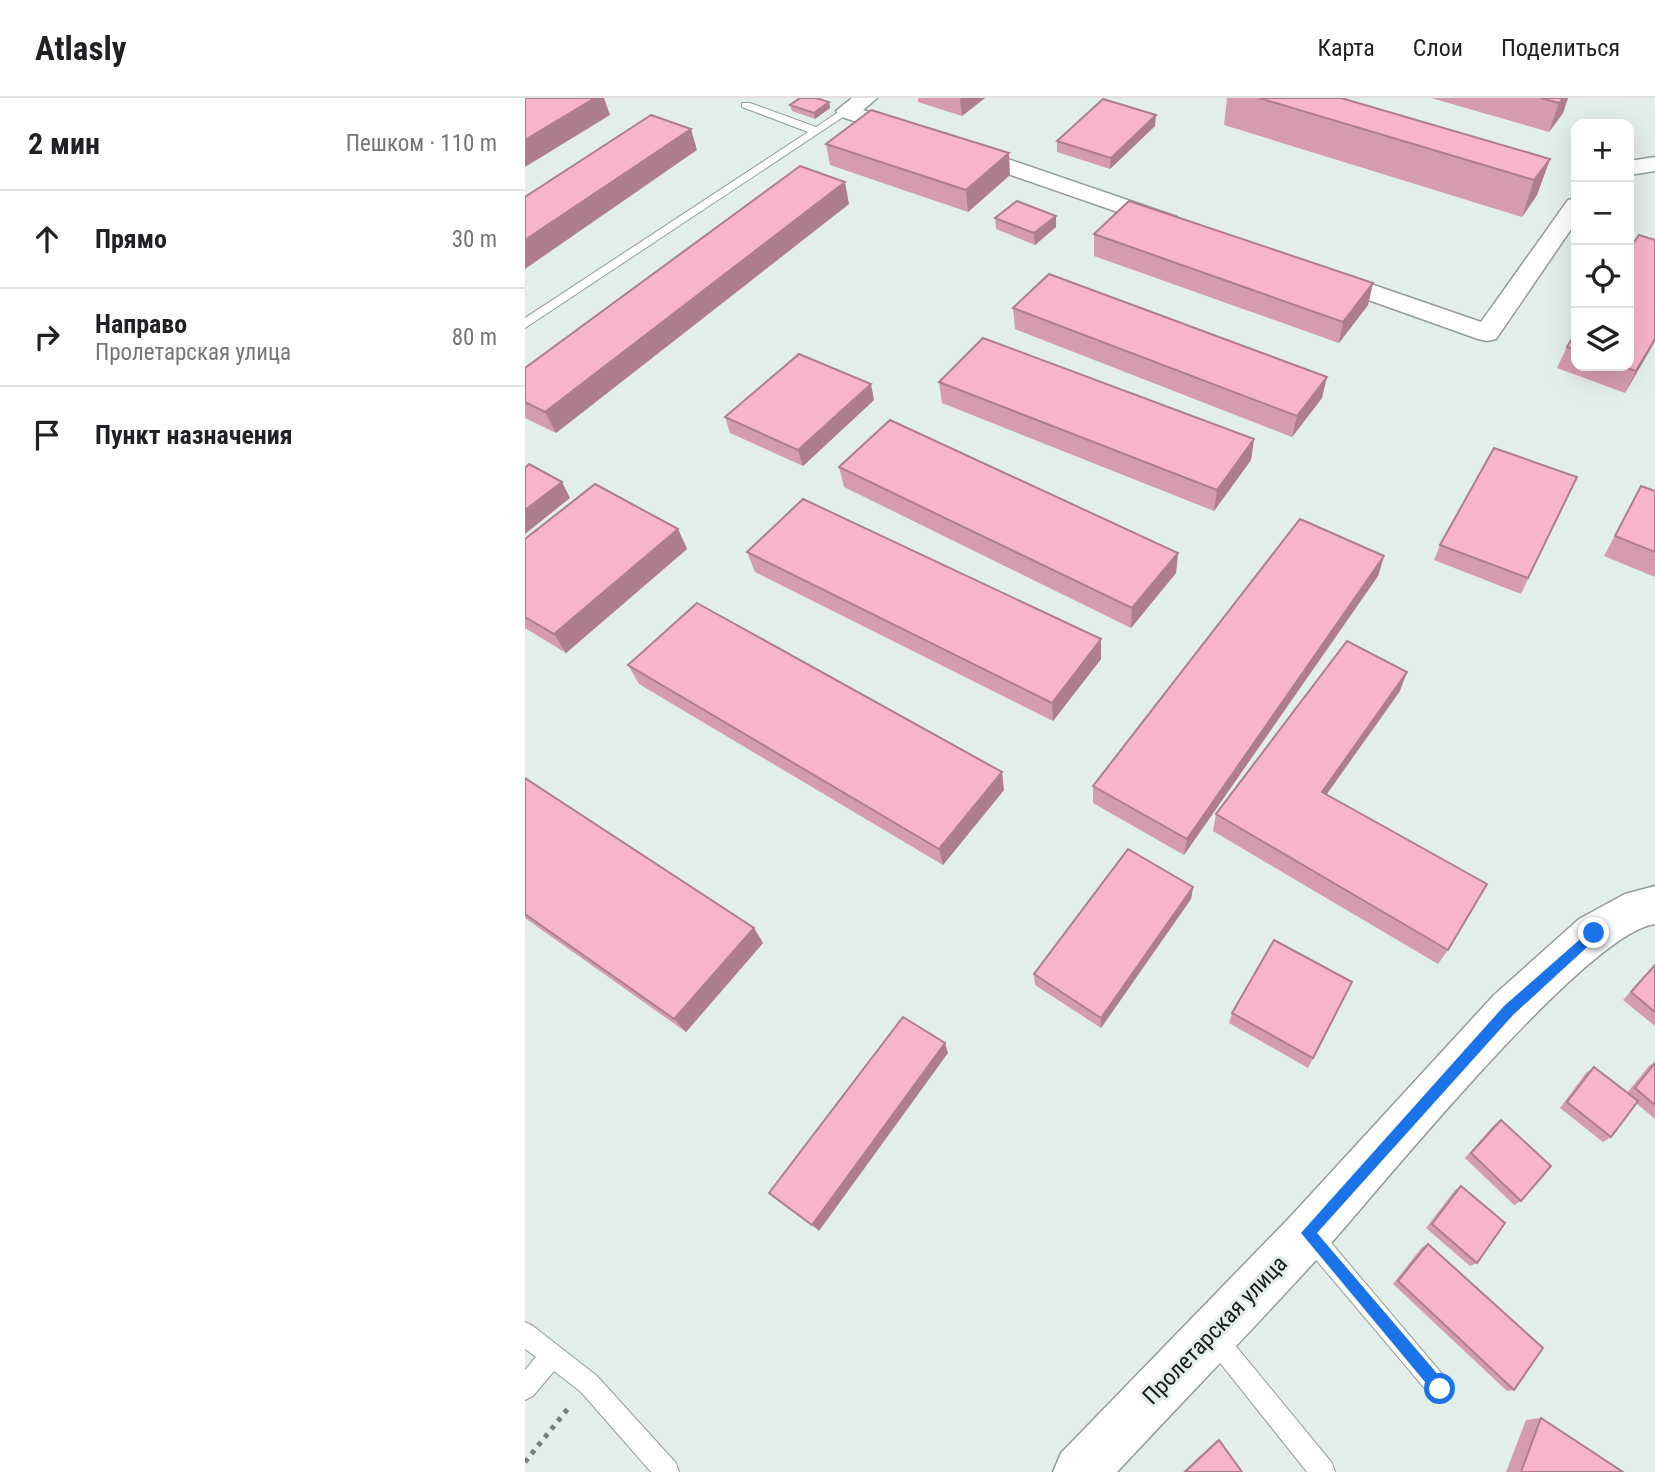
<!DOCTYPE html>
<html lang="ru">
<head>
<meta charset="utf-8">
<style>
	body { margin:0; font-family:"Roboto Condensed",sans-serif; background:#f2f2f2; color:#202124 }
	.controls { position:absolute; right:21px; top:21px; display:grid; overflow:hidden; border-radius:14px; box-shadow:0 7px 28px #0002 }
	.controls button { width:63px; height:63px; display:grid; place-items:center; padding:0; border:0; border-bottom:2px solid #e0e0e0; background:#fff; color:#202124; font:35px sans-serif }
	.stop { position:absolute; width:21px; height:21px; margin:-16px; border:5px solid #1a73e8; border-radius:50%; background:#fff }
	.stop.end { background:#1a73e8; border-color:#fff; box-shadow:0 2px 7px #0008 }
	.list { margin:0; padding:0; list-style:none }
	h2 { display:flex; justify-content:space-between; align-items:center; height:91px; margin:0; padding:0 28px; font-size:30px }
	h2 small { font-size:23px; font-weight:400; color:#757577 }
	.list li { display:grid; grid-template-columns:46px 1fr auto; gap:21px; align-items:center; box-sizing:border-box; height:98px; padding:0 28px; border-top:2px solid #e0e0e0 }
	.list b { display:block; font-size:26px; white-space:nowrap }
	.list p { margin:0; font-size:23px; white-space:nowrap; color:#757577 }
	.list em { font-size:23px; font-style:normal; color:#757577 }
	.icon { flex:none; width:38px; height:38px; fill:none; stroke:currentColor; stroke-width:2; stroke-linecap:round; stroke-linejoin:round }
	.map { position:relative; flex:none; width:1130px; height:1374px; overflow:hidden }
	header { display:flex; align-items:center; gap:42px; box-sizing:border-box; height:98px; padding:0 35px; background:#fff; border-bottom:2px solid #e0e0e0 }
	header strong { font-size:33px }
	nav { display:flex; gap:38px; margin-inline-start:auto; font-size:24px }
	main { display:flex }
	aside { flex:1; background:#fff }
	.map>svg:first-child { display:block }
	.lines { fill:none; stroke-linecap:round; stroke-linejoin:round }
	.service-casing { stroke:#919c99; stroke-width:2 }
	.minor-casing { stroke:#919c99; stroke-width:3 }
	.secondary-casing { stroke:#919c99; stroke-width:3 }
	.path { stroke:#767d7b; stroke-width:5; stroke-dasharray:4.5 6; stroke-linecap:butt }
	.service { fill:#fff; fill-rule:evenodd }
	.minor { fill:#fff; fill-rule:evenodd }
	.secondary { fill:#fff; fill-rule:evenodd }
	.wall { fill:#d59baf }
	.shaded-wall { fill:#ae7e8e }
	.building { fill:#f8b4cb; stroke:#ae7e8e; stroke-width:2 }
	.route { fill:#1a73e8 }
	.labels { text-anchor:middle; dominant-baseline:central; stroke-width:6; stroke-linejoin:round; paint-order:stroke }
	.near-street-label { font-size:23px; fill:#181c1b; stroke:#e2eeea }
</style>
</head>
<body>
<header>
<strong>Atlasly</strong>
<nav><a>Карта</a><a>Слои</a><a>Поделиться</a></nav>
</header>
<main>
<aside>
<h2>2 мин<small>Пешком · 110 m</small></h2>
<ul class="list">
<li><svg class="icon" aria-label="ahead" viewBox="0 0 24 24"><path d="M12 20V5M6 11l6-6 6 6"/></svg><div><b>Прямо</b></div><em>30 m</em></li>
<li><svg class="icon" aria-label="right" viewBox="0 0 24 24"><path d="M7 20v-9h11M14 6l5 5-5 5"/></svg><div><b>Направо</b><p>Пролетарская улица</p></div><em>80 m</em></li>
<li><svg class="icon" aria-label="arrive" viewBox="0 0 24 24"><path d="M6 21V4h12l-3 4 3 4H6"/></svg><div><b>Пункт назначения</b></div></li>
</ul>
</aside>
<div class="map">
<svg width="1130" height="1374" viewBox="0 0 1130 1374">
	<rect width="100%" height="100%" fill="#e2eeea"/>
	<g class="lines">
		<!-- service casing -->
		<g class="service-casing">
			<g id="service">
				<polygon points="217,5 225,5 291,29 318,11 327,13 0,230 0,220 283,34 217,9"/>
				<polygon points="784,1125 792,1128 923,1283 927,1291 923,1299 915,1303 907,1299 776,1144 773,1136 776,1128"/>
				<polygon points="0,1224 8,1228 72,1278 151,1365 154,1374 126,1374 56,1294 29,1273 8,1298 0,1302 0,1272 11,1259 0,1251"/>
				<polygon points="688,1226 696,1230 807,1365 810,1374 782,1374 680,1246 676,1238 680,1230"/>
			</g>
		</g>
		<!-- minor casing -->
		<g class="minor-casing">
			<g id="minor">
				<polygon points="327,0 352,0 338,12 390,29 393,34 390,39 382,41 314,18 311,13"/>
				<polygon points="439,46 652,119 656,124 652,129 636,129 431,58 428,53 431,48"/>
				<polygon points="1130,59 1130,73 1104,77 1104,63"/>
				<polygon points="1051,100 1051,124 971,241 962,243 953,241 793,184 790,179 793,174 802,172 811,174 956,224 1043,102"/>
			</g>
		</g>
		<!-- secondary casing -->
		<g class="secondary-casing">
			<path id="secondary" d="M1130 788V826C1061 835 857 1088 802 1150 733 1226 662 1299 592 1374H528L536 1355 766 1118 969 897 1054 821 1100 796Z"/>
		</g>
		<!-- path -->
		<polyline class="path" points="0,1364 45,1308"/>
		<!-- service -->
		<use href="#service" class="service"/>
		<!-- minor -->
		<use href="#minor" class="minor"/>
		<!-- secondary -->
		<use href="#secondary" class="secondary"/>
	</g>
	<!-- wall -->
	<g class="wall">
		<polygon points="393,0 460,0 437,18 393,4"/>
		<polygon points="702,0 816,0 1025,61 1012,97 997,119 699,27"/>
		<polygon points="906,0 1043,0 1038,15 1024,34"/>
		<polygon points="304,4 305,10 290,21 267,13 265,7"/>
		<polygon points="630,28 585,71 532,54 532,43"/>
		<polygon points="301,46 485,77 443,114 305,67"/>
		<polygon points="324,106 31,335 0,320 0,270"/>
		<polygon points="470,120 531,129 510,147 471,131"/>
		<polygon points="569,136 848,185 843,207 814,245 569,158"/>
		<polygon points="488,210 797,300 767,339 490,231"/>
		<polygon points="1051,234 1051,268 1104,268 1130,243 1100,295 1032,270 1042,249"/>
		<polygon points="414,284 729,341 726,362 689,413 417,305"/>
		<polygon points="349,302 278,368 205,335 200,319"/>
		<polygon points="314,369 653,455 651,475 606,530 319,389"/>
		<polygon points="1052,379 996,496 909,462 915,447"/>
		<polygon points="1116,388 1130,393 1130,479 1079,458"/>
		<polygon points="153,431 162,451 41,555 0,530 0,441"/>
		<polygon points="222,454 576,541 576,561 528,623 230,474"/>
		<polygon points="859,458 853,478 659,757 568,705 568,688"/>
		<polygon points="103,567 479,692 418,767 114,586"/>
		<polygon points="875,593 802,696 923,852 913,866 688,733 691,716"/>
		<polygon points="0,680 229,830 238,845 161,934 0,820"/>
		<polygon points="668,789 666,801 576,930 510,887 509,876"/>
		<polygon points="1130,866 1130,928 1098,902"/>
		<polygon points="827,884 783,970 704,925 707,915"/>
		<polygon points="1130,964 1130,1021 1111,1005 1086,1039 1078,1044 1035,1010 1061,975 1069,969 1102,995 1124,968"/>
		<polygon points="976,1022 996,1103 989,1107 940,1060 969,1027"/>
		<polygon points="936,1088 952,1165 945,1168 901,1130 930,1092"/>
		<polygon points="903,1146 989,1292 982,1293 868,1186 897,1149"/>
		<polygon points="1016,1320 1098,1374 981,1374 1001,1322"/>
		<polygon points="692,1342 694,1342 717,1374 658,1374"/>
	</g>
	<!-- shaded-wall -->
	<g class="shaded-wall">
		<polygon points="70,0 79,0 85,17 0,69 0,42"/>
		<polygon points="437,0 460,0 437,18 435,1"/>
		<polygon points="1038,0 1043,0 1038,15 1024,34 1034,5"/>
		<polygon points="304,4 305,10 290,21 289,15"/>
		<polygon points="631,17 630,28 585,71 586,60"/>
		<polygon points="166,31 172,52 0,171 0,142"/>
		<polygon points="484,55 485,77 443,114 441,92"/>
		<polygon points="1025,61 1012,97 997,119 1009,82"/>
		<polygon points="320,84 324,106 31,335 20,314"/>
		<polygon points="531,118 531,129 510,147 509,135"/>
		<polygon points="848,185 843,207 814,245 818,224"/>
		<polygon points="1130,241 1130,243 1100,295 1111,273"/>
		<polygon points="802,279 797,300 767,339 772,318"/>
		<polygon points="346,286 349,302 278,368 273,352"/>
		<polygon points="729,341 726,362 689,413 692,392"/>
		<polygon points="37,384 45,400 0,436 0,412"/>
		<polygon points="153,431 162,451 41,555 29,536"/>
		<polygon points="653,455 651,475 606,530 607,510"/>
		<polygon points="859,458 853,478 659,757 662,741"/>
		<polygon points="576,541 576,561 528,623 527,605"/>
		<polygon points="882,574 875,593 791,711 797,694"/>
		<polygon points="477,674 479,692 418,767 414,751"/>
		<polygon points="668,789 666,801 576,930 576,920"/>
		<polygon points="229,830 238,845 161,934 149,921"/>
		<polygon points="420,945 423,955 294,1133 287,1127"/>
	</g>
	<!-- building -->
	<g class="building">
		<polygon points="0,0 70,0 0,42"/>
		<polygon points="275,0 291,0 304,4 289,15 265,7"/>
		<polygon points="734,0 816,0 1025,61 1009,82"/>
		<polygon points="1016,0 1038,0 1034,5"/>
		<polygon points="578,1 631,17 586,60 532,43"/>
		<polygon points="346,12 484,55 441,92 301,46"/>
		<polygon points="126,17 166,31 0,142 0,99"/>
		<polygon points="275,68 320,84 20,314 0,304 0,270"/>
		<polygon points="492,103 531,118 509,135 470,120"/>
		<polygon points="604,103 848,185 818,224 569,136"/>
		<polygon points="1114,137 1130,142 1130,241 1111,273 1096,268 1104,268 1104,152"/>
		<polygon points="524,176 802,279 772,318 488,210"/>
		<polygon points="1051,234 1051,252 1042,249"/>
		<polygon points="458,240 729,341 692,392 414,284"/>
		<polygon points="274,256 346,286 273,352 200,319"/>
		<polygon points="365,322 653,455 607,510 314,369"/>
		<polygon points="969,350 1052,379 1003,480 915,447"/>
		<polygon points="4,366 37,384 0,412 0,370"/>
		<polygon points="70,386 153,431 29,536 0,519 0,441"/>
		<polygon points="1116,388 1130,393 1130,454 1090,438"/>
		<polygon points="278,401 576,541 527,605 222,454"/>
		<polygon points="775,421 859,458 662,741 568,688"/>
		<polygon points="172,505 477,674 414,751 103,567"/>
		<polygon points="822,543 882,574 797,694 962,786 923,852 691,716"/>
		<polygon points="0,680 229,830 149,921 0,816"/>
		<polygon points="603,751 668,789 576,920 509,876"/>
		<polygon points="749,842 827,884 788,960 707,915"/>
		<polygon points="1130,867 1130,914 1106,894"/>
		<polygon points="378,919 420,945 287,1127 244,1095"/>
		<polygon points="1130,965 1130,1007 1110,990"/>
		<polygon points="1069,969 1113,1003 1086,1039 1042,1004"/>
		<polygon points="976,1022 1026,1068 996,1103 946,1055"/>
		<polygon points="936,1088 980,1125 952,1165 907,1126"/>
		<polygon points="903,1146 1018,1250 989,1292 873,1183"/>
		<polygon points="1016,1320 1098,1374 996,1374"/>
		<polygon points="694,1342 717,1374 660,1374"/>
	</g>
	<!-- route -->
	<polygon class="route" points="1069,829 1075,835 1073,839 988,917 792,1135 921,1286 923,1291 921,1296 915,1299 910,1296 776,1135 979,908"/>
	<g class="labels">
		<!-- near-street labels -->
		<g class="near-street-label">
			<text transform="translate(690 1232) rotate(-46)">Пролетарская улица</text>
		</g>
	</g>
</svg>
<div class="controls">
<button>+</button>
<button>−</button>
<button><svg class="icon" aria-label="locate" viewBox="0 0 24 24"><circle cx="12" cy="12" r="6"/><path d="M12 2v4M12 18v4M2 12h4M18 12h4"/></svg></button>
<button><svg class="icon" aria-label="layers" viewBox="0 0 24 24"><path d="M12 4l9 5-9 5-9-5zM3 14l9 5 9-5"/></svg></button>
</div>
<div class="stop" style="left:915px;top:1291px"></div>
<div class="stop end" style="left:1069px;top:835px"></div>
</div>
</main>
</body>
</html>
